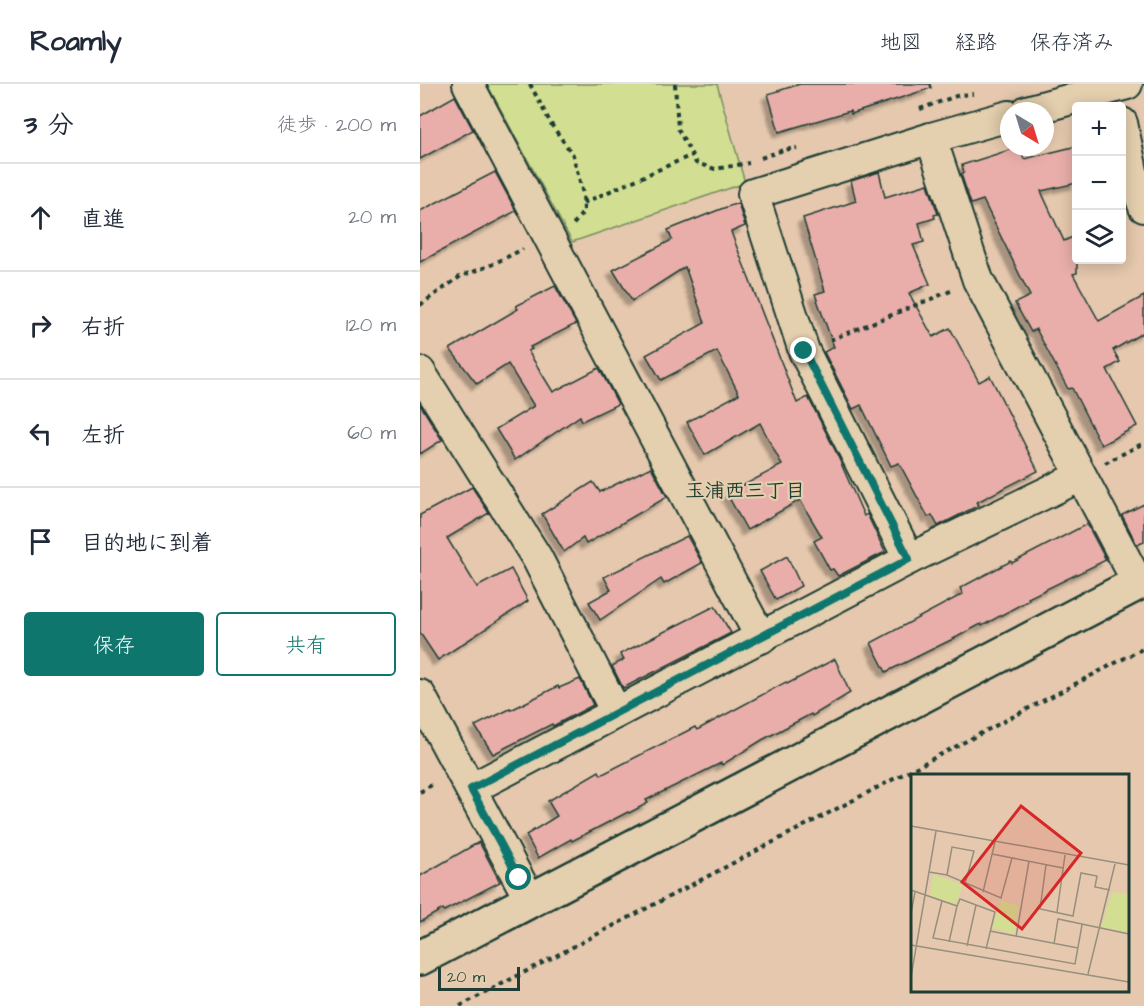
<!DOCTYPE html>
<html lang="ja">
<head>
<meta charset="utf-8">
<style>
	body { margin:0; font-family:"Architects Daughter","Klee One",sans-serif; background:#f6f6f7; color:#1f2937 }
	.controls { position:absolute; right:18px; top:18px; display:grid; overflow:hidden; border-radius:6px; box-shadow:0 3px 15px #0003 }
	.controls button { width:54px; height:54px; display:grid; place-items:center; padding:0; border:0; border-bottom:2px solid #e0e1e3; background:#fff; color:#1f2937; font:30px sans-serif }
	.compass { position:absolute; left:580px; top:18px; width:54px; height:54px; border-radius:50%; background:#fff; box-shadow:0 3px 15px #0003; rotate:142deg }
	.scale { position:absolute; left:18px; bottom:15px; width:82px; box-sizing:border-box; padding-left:6px; border:3px solid #1f3d34; border-top:0; font-size:16px; line-height:21px; white-space:nowrap; color:#1f3d34; -webkit-text-stroke:4px #e4cfae; paint-order:stroke }
	.stop { position:absolute; width:18px; height:18px; margin:-14px; border:4px solid #0f766e; border-radius:50%; background:#fff }
	.stop.end { background:#0f766e; border-color:#fff; box-shadow:0 2px 6px #0008 }
	.list { margin:0; padding:0; list-style:none }
	h2 { display:flex; justify-content:space-between; align-items:center; height:78px; margin:0; padding:0 24px; font-size:26px }
	h2 small { font-size:20px; font-weight:400; color:#747a83 }
	.list li { display:grid; grid-template-columns:39px 1fr auto; gap:18px; align-items:center; box-sizing:border-box; height:108px; padding:0 24px; border-top:2px solid #e0e1e3 }
	.list b { display:block; font-size:22px; white-space:nowrap }
	.list em { font-size:20px; font-style:normal; color:#747a83 }
	.actions { display:flex; gap:12px; padding:18px 24px }
	.actions a { flex:1; padding:14px 0; border:2px solid #0f766e; border-radius:6px; text-align:center; font-size:21px; color:#0f766e }
	.actions .main { background:#0f766e; color:#fff }
	.icon { flex:none; width:33px; height:33px; fill:none; stroke:currentColor; stroke-width:2; stroke-linecap:round; stroke-linejoin:round }
	.map { position:relative; flex:none; width:724px; height:922px; overflow:hidden }
	header { display:flex; align-items:center; gap:36px; box-sizing:border-box; height:84px; padding:0 30px; background:#fff; border-bottom:2px solid #e0e1e3 }
	header strong { font-size:28px }
	nav { display:flex; gap:33px; margin-inline-start:auto; font-size:21px }
	main { display:flex }
	aside { flex:1; background:#fff }
	.map>svg:first-child { display:block }
	.green { fill:#d2de91; stroke:#788e62; stroke-width:1.5 }
	.building { fill:#e9aea9; stroke:#1f3d34; stroke-width:1.5; filter:url(#shadow) }
	.lines { fill:none; stroke-linecap:round; stroke-linejoin:round }
	.street-casing { stroke:#1f3d34; stroke-width:34 }
	.secondary-casing { stroke:#1f3d34; stroke-width:38 }
	.path { stroke:#1f3d34; stroke-width:4; stroke-dasharray:4.5 4.5; stroke-linecap:butt }
	.street { stroke:#e4cfae; stroke-width:30 }
	.secondary { stroke:#e4cfae; stroke-width:33 }
	.route { stroke:#0f766e; stroke-width:8 }
	.labels { text-anchor:middle; dominant-baseline:central; stroke-width:4.5; stroke-linejoin:round; paint-order:stroke }
	.neighbourhood-label { font-size:20px; font-weight:bold; fill:#1f3d34; stroke:#e4cfae }
	.inset-road { fill:none; stroke:#96907d; stroke-width:1.5 }
	.view { fill:#d62828; fill-opacity:0.15; stroke:#d62828; stroke-width:3 }
	.inset-edge { fill:none; stroke:#1f3d34; stroke-width:3 }
</style>
</head>
<body>
<header>
<strong>Roamly</strong>
<nav><a>地図</a><a>経路</a><a>保存済み</a></nav>
</header>
<main>
<aside>
<h2>3 分<small>徒歩 · 200 m</small></h2>
<ul class="list">
<li><svg class="icon" aria-label="ahead" viewBox="0 0 24 24"><path d="M12 20V5M6 11l6-6 6 6"/></svg><div><b>直進</b></div><em>20 m</em></li>
<li><svg class="icon" aria-label="right" viewBox="0 0 24 24"><path d="M7 20v-9h11M14 6l5 5-5 5"/></svg><div><b>右折</b></div><em>120 m</em></li>
<li><svg class="icon" aria-label="left" viewBox="0 0 24 24"><path d="M17 20v-9H6M10 6l-5 5 5 5"/></svg><div><b>左折</b></div><em>60 m</em></li>
<li><svg class="icon" aria-label="arrive" viewBox="0 0 24 24"><path d="M6 21V4h12l-3 4 3 4H6"/></svg><div><b>目的地に到着</b></div></li>
</ul>
<div class="actions"><a class="main">保存</a><a>共有</a></div>
</aside>
<div class="map">
<svg width="724" height="922" viewBox="0 0 724 922">
	<defs>
		<filter id="shadow"><feDropShadow dx="-5.5" dy="5.5" stdDeviation="1.5" flood-color="#0004"/></filter>
	</defs>
	<rect width="100%" height="100%" fill="#e5c8ad"/>
	<filter id="ink" filterUnits="userSpaceOnUse"><feTurbulence type="fractalNoise" baseFrequency=".0167" numOctaves="2"/><feDisplacementMap in="SourceGraphic" scale="12" xChannelSelector="R" yChannelSelector="G"/><feConvolveMatrix kernelMatrix="1 2 1 2 8 2 1 2 1" color-interpolation-filters="sRGB"/></filter>
	<g filter="url(#ink)">
		<!-- green -->
		<polygon class="green" points="67,0 297,0 325,99 152,158"/>
		<!-- building -->
		<g class="building">
			<polygon points="380,0 510,0 511,4 431,30 430,27 359,48 348,10"/>
			<polygon points="35,12 53,46 0,75 0,32"/>
			<polygon points="657,62 657,99 621,107 644,157 657,151 657,189 653,190 679,237 724,212 724,248 693,266 700,278 687,285 717,342 681,361 652,304 648,305 616,245 611,248 595,219 610,212 563,116 551,120 541,90 544,89 542,81 599,63 600,63 604,75"/>
			<polygon points="75,88 96,127 0,178 0,127"/>
			<polygon points="459,88 465,113 508,100 518,130 514,131 515,134 499,139 504,158 493,161 510,200 489,209 513,253 530,244 559,298 570,292 618,387 557,418 559,421 518,442 512,431 508,433 479,379 471,382 441,321 433,325 404,268 414,263 395,210 405,207 383,134 436,117 431,97"/>
			<polygon points="318,119 325,142 311,148 377,319 388,313 416,368 444,432 447,430 465,468 418,492 413,485 410,486 394,457 402,453 380,416 327,446 307,410 362,381 340,339 285,371 267,338 319,310 297,267 241,296 226,271 285,239 265,183 212,217 193,186 252,156 248,146 301,125"/>
			<polygon points="135,202 156,240 110,263 112,265 108,267 133,308 179,284 198,320 162,337 160,332 95,376 76,345 114,322 88,280 57,300 30,265 98,225 96,222"/>
			<polygon points="0,320 22,356 0,370"/>
			<polygon points="231,383 247,413 166,460 163,454 144,468 122,430 173,398 180,408"/>
			<polygon points="52,403 69,429 27,454 57,503 91,485 108,517 18,576 0,549 0,431"/>
			<polygon points="724,420 724,458 717,461 702,431"/>
			<polygon points="667,440 686,476 608,514 609,516 562,542 561,540 537,553 466,588 451,559 543,510 540,504 591,477 592,479"/>
			<polygon points="267,452 282,479 244,500 241,495 180,536 169,518 191,506 184,493"/>
			<polygon points="367,472 381,502 356,516 340,487"/>
			<polygon points="295,522 311,549 203,604 192,582 204,576 200,570"/>
			<polygon points="415,575 430,609 392,632 391,630 342,656 302,681 301,679 226,716 228,719 209,729 208,728 152,757 151,755 118,774 106,751 137,732 128,717 179,687 181,691 275,643 277,646 366,598 367,600"/>
			<polygon points="160,595 173,621 133,642 132,640 73,670 55,642 90,625 91,626 138,602 139,604"/>
			<polygon points="59,758 80,798 24,827 23,825 0,838 0,792"/>
		</g>
		<g class="lines">
			<!-- street casing -->
			<g class="street-casing">
				<g id="street">
					<polyline points="48,0 341,554"/>
					<polyline points="607,27 707,0"/>
					<polyline points="702,39 713,92 724,123"/>
					<polyline points="511,54 558,196 718,499"/>
					<polyline points="0,288 117,474 196,628"/>
					<polyline points="489,475 384,267 333,110 511,54 589,32"/>
					<polyline points="0,611 110,816"/>
					<polyline points="51,705 489,475 661,392"/>
				</g>
			</g>
			<!-- secondary casing -->
			<g class="secondary-casing">
				<polyline id="secondary" points="0,874 724,496"/>
			</g>
			<!-- path -->
			<g class="path">
				<polyline points="110,0 131,40 153,71 163,110 164,127 153,141"/>
				<polyline points="255,0 258,45 276,79 295,85 329,79"/>
				<polyline points="500,25 539,11 553,10"/>
				<polyline points="341,74 363,66 377,64"/>
				<polyline points="163,119 272,71"/>
				<polyline points="0,221 41,192 69,182 103,165"/>
				<polyline points="410,256 533,206"/>
				<polyline points="685,379 724,359"/>
				<polyline points="0,708 15,699"/>
				<polyline points="40,922 724,564"/>
			</g>
			<!-- street -->
			<use href="#street" class="street"/>
			<!-- secondary -->
			<use href="#secondary" class="secondary"/>
		</g>
	</g>
	<g class="lines" filter="url(#ink)">
		<!-- route -->
		<polyline class="route" points="99,794 51,705 489,475 384,267"/>
	</g>
	<g class="labels">
		<!-- neighbourhood labels -->
		<g class="neighbourhood-label">
			<text x="325" y="407">玉浦西三丁目</text>
		</g>
	</g>
	<!-- overview -->
	<g transform="translate(491 690)">
		<rect width="218" height="218" fill="#e5c8ad"/>
		<path d="M22 100 52 111 45 130 19 122ZM201 118 217 120V158L190 153ZM90 126 108 132 103 160 81 154Z" fill="#d2de91"/>
		<path class="inset-road" d="M0 52 218 91M81 80 152 94M135 91 129 135 162 142 170 99 186 102 184 113 199 116M18 98 36 101 90 124 101 84M36 101 41 73 63 77 54 110M0 116 46 132 49 125 84 138 75 175M72 118 84 68M31 127 22 164 164 190 171 151M146 138 154 81M0 140 4 118M79 157 167 174M105 163 118 87M38 168 46 132M143 170 147 145 218 160M0 171 218 208M56 172 65 131M177 200 204 90M0 203 25 57"/>
		<path class="view" d="M110 32 170 79 111 155 51 108Z"/>
		<rect width="218" height="218" class="inset-edge"/>
	</g>
</svg>
<div class="controls">
<button>+</button>
<button>−</button>
<button><svg class="icon" aria-label="layers" viewBox="0 0 24 24"><path d="M12 4l9 5-9 5-9-5zM3 14l9 5 9-5"/></svg></button>
</div>
<svg class="compass" viewBox="-18 -18 36 36"><path d="M0-13l5 13h-10z" fill="#e53935"/><path d="M0 13l5-13h-10z" fill="#747a83"/></svg>
<div class="scale">20 m</div>
<div class="stop" style="left:99px;top:794px"></div>
<div class="stop end" style="left:384px;top:267px"></div>
</div>
</main>
</body>
</html>
